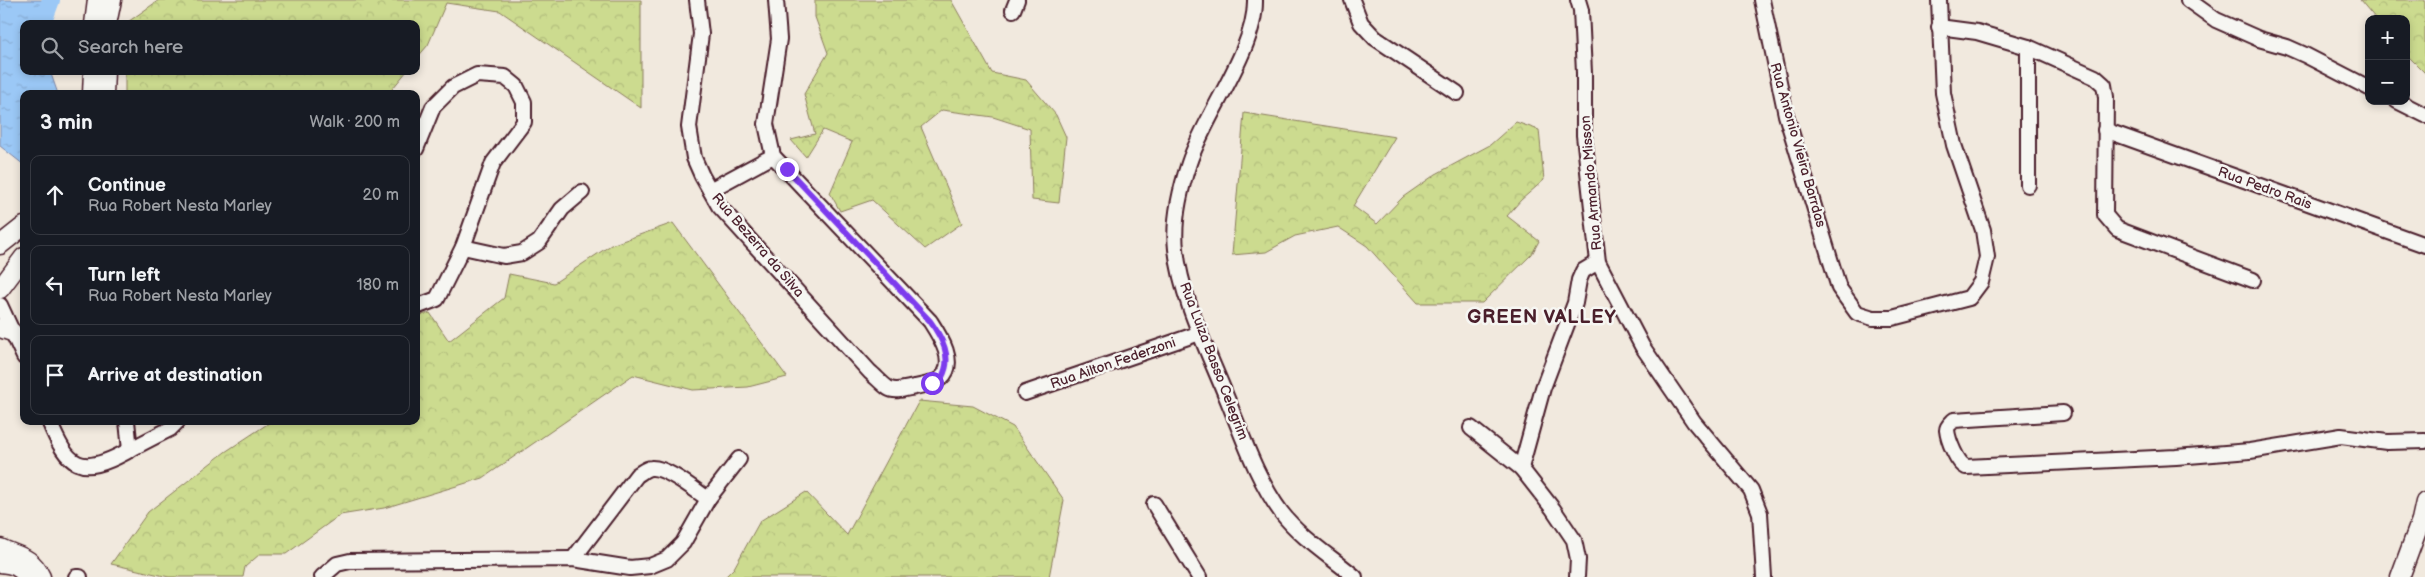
<!DOCTYPE html>
<html lang="en">
<head>
<meta charset="utf-8">
<style>
	body { margin:0; font-family:"Balsamiq Sans",sans-serif; background:#20242c; color:#f1f3f6 }
	.controls { position:absolute; right:15px; top:15px; display:grid; overflow:hidden; border-radius:10px; box-shadow:0 2px 8px #0003 }
	.controls button { width:45px; height:45px; display:grid; place-items:center; padding:0; border:0; border-bottom:1px solid #363941; background:#171b24; color:#f1f3f6; font:25px sans-serif }
	.stop { position:absolute; width:15px; height:15px; margin:-11px; border:4px solid #7c3aed; border-radius:50%; background:#fff }
	.stop.end { background:#7c3aed; border-color:#fff; box-shadow:0 1px 5px #0008 }
	.list { margin:0; padding:0; list-style:none }
	h2 { display:flex; justify-content:space-between; align-items:center; height:65px; margin:0; padding:0 20px; font-size:21px }
	h2 small { font-size:16px; font-weight:400; color:#9ea1a6 }
	.list li { display:grid; grid-template-columns:32px 1fr auto; gap:15px; align-items:center; box-sizing:border-box; height:80px; margin:0 10px 10px; padding:0 10px; border:1px solid #363941; border-radius:10px }
	.list b { display:block; font-size:19px; white-space:nowrap }
	.list p { margin:0; font-size:16px; white-space:nowrap; color:#9ea1a6 }
	.list em { font-size:16px; font-style:normal; color:#9ea1a6 }
	.icon { flex:none; width:28px; height:28px; fill:none; stroke:currentColor; stroke-width:2; stroke-linecap:round; stroke-linejoin:round }
	.map { position:relative; flex:none; width:2425px; height:577px; overflow:hidden }
	.search { position:absolute; background:#171b24; box-shadow:0 2px 8px #0003; left:20px; top:20px; width:400px; height:55px; display:flex; align-items:center; gap:12px; box-sizing:border-box; padding:0 18px; border-radius:10px; color:#9ea1a6; font-size:19px }
	.panel { position:absolute; background:#171b24; box-shadow:0 2px 8px #0003; left:20px; top:90px; width:400px; height:335px; border-radius:10px }
	.map>svg:first-child { display:block }
	.forest { fill:url(#forest-crowns); stroke:#8b7d5d }
	.water { fill:url(#water-ripples); stroke:#7b84a5 }
	.lines { fill:none; stroke-linecap:round; stroke-linejoin:round }
	.river { stroke:#9bc8f6; stroke-width:18 }
	.minor-casing { stroke:#4a1f2b; stroke-width:18 }
	.major-casing { stroke:#4a1f2b; stroke-width:21 }
	.minor { stroke:#f6f6f2; stroke-width:14 }
	.major { stroke:#f6f6f2; stroke-width:18 }
	.route { stroke:#7c3aed; stroke-width:6 }
	.labels { text-anchor:middle; dominant-baseline:central; stroke-width:5; stroke-linejoin:round; paint-order:stroke }
	.street-label { font-size:14px; fill:#4a1f2b; stroke:#f6f6f2 }
	.district-label { font-size:19px; font-weight:bold; letter-spacing:1px; fill:#4a1f2b; stroke:#f6f6f2 }
</style>
</head>
<body>
<div class="map">
<svg width="2425" height="577" viewBox="0 0 2425 577">
	<defs>
		<pattern id="forest-crowns" width="20" height="18" patternUnits="userSpaceOnUse" patternTransform="scale(1.25)"><rect width="20" height="18" fill="#ccdb8f"/><path d="M2 6a3 3 0 1 1 6 0M12 15a3 3 0 1 1 6 0" fill="none" stroke="#b1bc7c"/></pattern>
		<pattern id="water-ripples" width="26" height="14" patternUnits="userSpaceOnUse" patternTransform="scale(1.25)"><rect width="26" height="14" fill="#9bc8f6"/><path d="M2 4q2-2 4 0t4 0M15 11q2-2 4 0t4 0" fill="none" stroke="#87abd3"/></pattern>
	</defs>
	<rect width="100%" height="100%" fill="#f1e9de"/>
	<filter id="ink" filterUnits="userSpaceOnUse"><feTurbulence type="fractalNoise" baseFrequency=".02" numOctaves="2"/><feDisplacementMap in="SourceGraphic" scale="10" xChannelSelector="R" yChannelSelector="G"/><feConvolveMatrix kernelMatrix="1 2 1 2 8 2 1 2 1" color-interpolation-filters="sRGB"/></filter>
	<g filter="url(#ink)">
		<!-- forest -->
		<g class="forest">
			<polygon points="159,0 641,0 641,108 500,11 446,3 428,45 416,59 416,24 125,24"/>
			<polygon points="815,0 951,0 992,73 1026,80 1056,115 1066,137 1059,203 1032,200 1030,129 993,117 942,110 921,127 962,223 925,249 872,200 840,211 830,193 852,142 823,130 806,157 791,140 815,134 804,94 828,53 815,17"/>
			<polygon points="2360,0 2425,0 2425,73 2406,54 2406,19 2376,19"/>
			<polygon points="125,71 407,71 388,94 125,94"/>
			<polygon points="1244,113 1395,137 1353,206 1377,224 1403,197 1436,174 1490,145 1516,122 1539,130 1544,180 1521,200 1507,216 1539,241 1532,254 1482,303 1418,303 1367,246 1338,227 1295,236 1266,252 1232,255"/>
			<polygon points="673,223 787,377 748,387 693,390 633,375 483,478 384,508 340,515 286,554 260,554 245,567 243,577 169,577 111,564 148,512 225,452 272,421 416,421 416,316 430,313 449,341 504,298 509,274 554,283 611,245"/>
			<polygon points="919,401 973,406 1013,427 1064,500 1049,577 725,577 734,568 760,521 806,492 847,535"/>
		</g>
		<!-- water -->
		<polygon class="water" points="0,0 47,0 47,24 24,24 24,71 50,71 58,94 24,94 24,165 0,146"/>
		<g class="lines">
			<!-- river -->
			<polyline class="river" points="42,24 51,0"/>
			<!-- minor casing -->
			<g class="minor-casing">
				<g id="minor">
					<path d="M697 0 701 34 689 127 694 158 702 176 719 206 870 372C876 377 882 384 888 388 896 393 907 388 915 387 923 385 934 384 941 378 958 363 939 335 930 321L773 156 766 124 779 39 776 0"/>
					<path d="M1255 0C1256 50 1205 114 1189 163 1180 190 1173 222 1176 249 1181 298 1208 351 1226 396 1242 434 1256 478 1281 512 1301 538 1330 556 1355 577"/>
					<polyline points="1352,0 1361,23 1375,38 1457,93"/>
					<polyline points="1578,0 1581,10 1584,73 1584,135 1598,262 1642,346 1694,422 1751,490 1760,513 1764,577"/>
					<polyline points="1762,0 1786,115 1839,288 1857,313 1873,318 1892,318 1969,298 1981,282 1987,257 1983,230 1954,145 1943,93 1939,0"/>
					<polyline points="2188,0 2216,20 2259,39 2287,47 2305,55 2369,88"/>
					<polyline points="1013,10 1017,0"/>
					<polyline points="1939,27 1977,32 2028,47 2095,77 2104,85 2106,97 2105,215 2117,229 2253,280"/>
					<polyline points="2028,47 2028,185"/>
					<polyline points="2397,101 2425,115"/>
					<polyline points="2105,130 2425,245"/>
					<polyline points="416,149 433,107 453,87 477,75 505,77 516,86 524,102 524,122 493,163 463,247 437,299 416,307"/>
					<polyline points="710,190 773,156"/>
					<polyline points="463,247 504,256 522,253 539,242 562,209 582,192"/>
					<polyline points="0,305 24,357"/>
					<polyline points="1025,393 1200,333"/>
					<path d="M2063 413 1954 420C1951 423 1947 426 1947 430 1948 440 1957 463 1966 467L2176 457 2250 451 2341 436 2387 442 2425 441"/>
					<path d="M49 421C68 467 80 477 126 452 140 444 156 436 170 429L178 421"/>
					<polyline points="127,421 130,450"/>
					<polyline points="1471,428 1521,468 1553,509 1574,540 1578,559 1577,577"/>
					<polyline points="1521,468 1543,388 1575,303 1579,280 1583,271 1598,262"/>
					<polyline points="1154,504 1199,577"/>
					<path d="M573 559 637 475C641 473 646 468 651 468 667 467 695 490 708 499"/>
					<polyline points="76,577 80,577"/>
					<polyline points="322,577 337,564 350,561 573,559 630,568 650,566 667,559 683,543 708,499 739,459"/>
				</g>
			</g>
			<!-- major casing -->
			<g class="major-casing">
				<g id="major">
					<polyline points="94,24 97,0"/>
					<polyline points="107,24 112,0"/>
					<polyline points="92,94 93,71"/>
					<polyline points="104,94 105,71"/>
					<polyline points="0,245 24,226"/>
					<polyline points="0,289 24,257"/>
					<polyline points="0,328 12,332"/>
					<path d="M0 548C19 557 31 556 41 577"/>
					<path d="M0 563C11 564 22 566 26 577"/>
					<polyline points="2400,577 2421,520 2425,502"/>
				</g>
			</g>
			<!-- minor -->
			<use href="#minor" class="minor"/>
			<!-- major -->
			<use href="#major" class="major"/>
		</g>
	</g>
	<g class="lines" filter="url(#ink)">
		<!-- route -->
		<path class="route" d="M787 169 930 321C942 338 953 357 942 377L932 383"/>
	</g>
	<g class="labels">
		<!-- street labels -->
		<g class="street-label">
			<text transform="translate(1798 145) rotate(74)">Rua Antonio Vieira Barrdas</text>
			<text transform="translate(1591 183) rotate(-95)">Rua Armando Misson</text>
			<text transform="translate(2265 188) rotate(20)">Rua Pedro Rais</text>
			<text transform="translate(758 245) rotate(49)">Rua Bezerra da Silva</text>
			<text transform="translate(1214 361) rotate(69)">Rua Luiza Basso Celegrim</text>
			<text transform="translate(1113 363) rotate(-19)">Rua Ailton Federzoni</text>
		</g>
		<!-- district labels -->
		<g class="district-label">
			<text x="1542" y="317">GREEN VALLEY</text>
		</g>
	</g>
</svg>
<div class="controls">
<button>+</button>
<button>−</button>
</div>
<div class="stop" style="left:932px;top:383px"></div>
<div class="stop end" style="left:787px;top:169px"></div>
<div class="search"><svg class="icon" aria-label="search" viewBox="0 0 24 24"><circle cx="10" cy="10" r="6"/><path d="M15 15l6 6"/></svg>Search here</div>
<section class="panel">
<h2>3 min<small>Walk · 200 m</small></h2>
<ul class="list">
<li><svg class="icon" aria-label="ahead" viewBox="0 0 24 24"><path d="M12 20V5M6 11l6-6 6 6"/></svg><div><b>Continue</b><p>Rua Robert Nesta Marley</p></div><em>20 m</em></li>
<li><svg class="icon" aria-label="left" viewBox="0 0 24 24"><path d="M17 20v-9H6M10 6l-5 5 5 5"/></svg><div><b>Turn left</b><p>Rua Robert Nesta Marley</p></div><em>180 m</em></li>
<li><svg class="icon" aria-label="arrive" viewBox="0 0 24 24"><path d="M6 21V4h12l-3 4 3 4H6"/></svg><div><b>Arrive at destination</b></div></li>
</ul>
</section>
</div>
</body>
</html>
